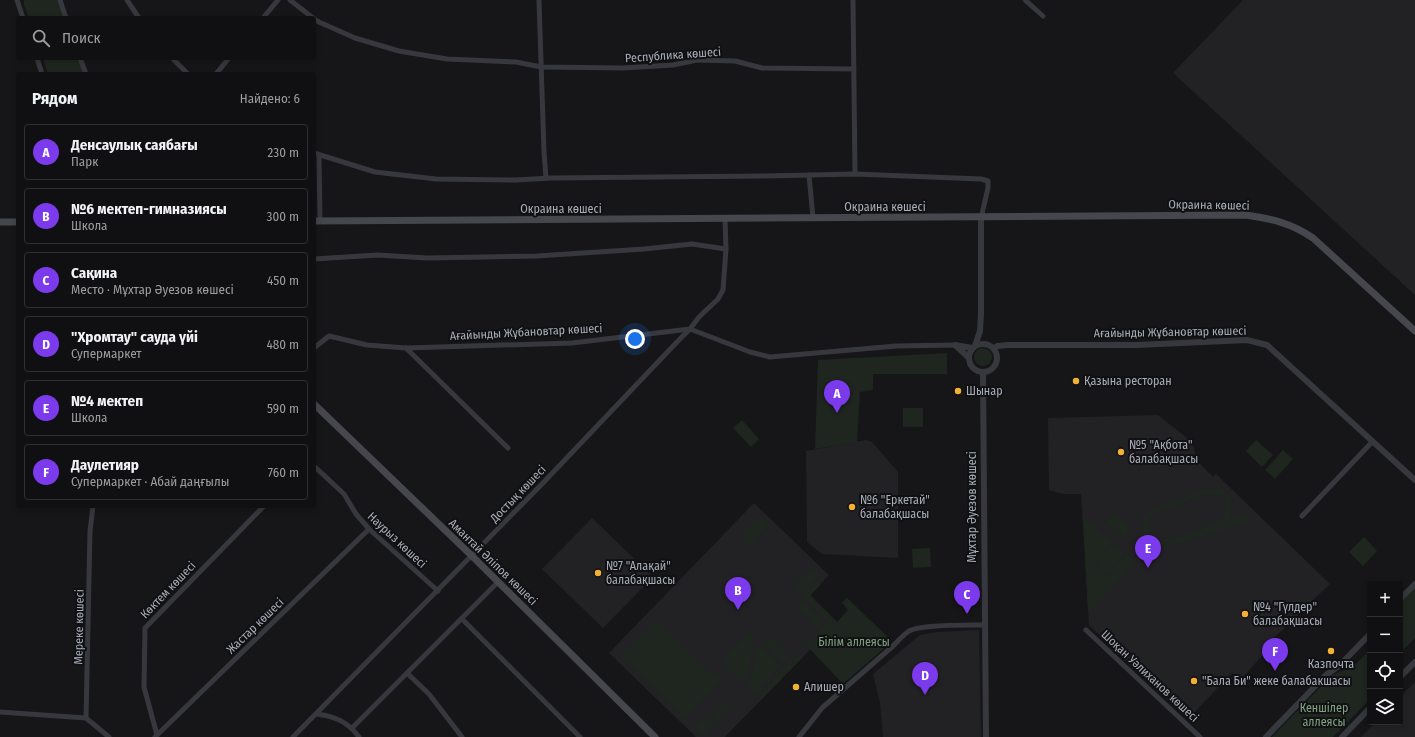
<!DOCTYPE html>
<html lang="ru">
<head>
<meta charset="utf-8">
<style>
	body { margin:0; font-family:"Fira Sans Condensed",sans-serif; background:#19191b; color:#f1f3f6 }
	.controls { position:absolute; right:12px; bottom:12px; display:grid; overflow:hidden; border-radius:4px; box-shadow:0 2px 6px #0003 }
	.controls button { width:36px; height:36px; display:grid; place-items:center; padding:0; border:0; border-bottom:1px solid #303032; background:#101012; color:#f1f3f6; font:20px sans-serif }
	.you { position:absolute; left:635px; top:339px; width:14px; height:14px; margin:-10px; border:3px solid #fff; border-radius:50%; background:#1a73e8; box-shadow:0 0 0 6px #1a73e833 }
	.badge { display:grid; place-items:center; width:26px; height:26px; border-radius:50%; background:#7c3aed; color:#fff; font-size:13px; font-weight:700 }
	.pin { position:absolute; translate:-50% -33px; filter:drop-shadow(0 1px 2px #0008) }
	.pin::after { content:''; position:absolute; top:21px; width:14px; height:12px; background:inherit; clip-path:polygon(0 0,100% 0,50% 100%) }
	.list { margin:0; padding:0; list-style:none }
	h2 { display:flex; justify-content:space-between; align-items:center; height:52px; margin:0; padding:0 16px; font-size:17px }
	h2 small { font-size:13px; font-weight:400; color:#9c9d9f }
	.list li { display:grid; grid-template-columns:26px 1fr auto; gap:12px; align-items:center; box-sizing:border-box; height:56px; margin:0 8px 8px; padding:0 8px; border:1px solid #303032; border-radius:4px }
	.list b { display:block; font-size:15px; white-space:nowrap }
	.list p { margin:0; font-size:13px; white-space:nowrap; color:#9c9d9f }
	.list em { font-size:13px; font-style:normal; color:#9c9d9f }
	.icon { flex:none; width:22px; height:22px; fill:none; stroke:currentColor; stroke-width:2; stroke-linecap:round; stroke-linejoin:round }
	.map { position:relative; flex:none; width:1415px; height:737px; overflow:hidden }
	.search { position:absolute; background:#101012; box-shadow:0 2px 6px #0003; left:16px; top:16px; width:300px; height:44px; display:flex; align-items:center; gap:10px; box-sizing:border-box; padding:0 14px; border-radius:4px; color:#9c9d9f; font-size:15px }
	.panel { position:absolute; background:#101012; box-shadow:0 2px 6px #0003; left:16px; top:72px; width:300px; height:436px; border-radius:4px }
	.map>svg:first-child { display:block }
	.built { fill:#222225 }
	.green { fill:#1e261f; fill-rule:evenodd }
	.lines { fill:none; stroke-linecap:round; stroke-linejoin:round }
	.minor { stroke:#37383d; stroke-width:5 }
	.tertiary { stroke:#37383d; stroke-width:6 }
	.secondary { stroke:#45474d; stroke-width:7 }
	.poi-dot { fill:#f2b134; stroke:#111113; stroke-width:1.5 }
	.labels { text-anchor:middle; dominant-baseline:central; stroke-width:4; stroke-linejoin:round; paint-order:stroke }
	.street-label { font-size:12px; fill:#a8adb8; stroke:#111113 }
	.poi-label { font-size:12px; fill:#a8adb8; stroke:#111113; text-anchor:start }
	.park-label { font-size:12px; fill:#7fa381; stroke:#111113 }
</style>
</head>
<body>
<div class="map">
<svg width="1415" height="737" viewBox="0 0 1415 737">
	<rect width="100%" height="100%" fill="#161618"/>
	<!-- built -->
	<g class="built">
		<polygon points="1243,0 1415,0 1415,295 1173,73"/>
		<polygon points="1158,415 1192,442 1197,461 1213,477 1216,474 1330,584 1261,650 1264,654 1240,680 1232,673 1188,719 1089,625 1081,494 1063,494 1049,490 1048,418"/>
		<polygon points="866,440 872,442 898,472 898,558 822,554 807,542 806,451"/>
		<polygon points="754,503 829,575 810,595 837,622 725,737 696,737 609,653"/>
		<polygon points="592,518 653,577 603,628 542,569"/>
		<polygon points="979,630 981,737 883,737 880,703 873,674 920,635 938,632"/>
		<polygon points="1415,682 1415,737 1361,737 1376,722 1400,722 1400,697"/>
	</g>
	<!-- green -->
	<g class="green">
		<polygon points="24,0 58,0 64,18 29,18 24,5"/>
		<polygon points="43,58 79,58 85,74 48,74"/>
		<circle cx="983" cy="357" r="9"/>
		<polygon points="947,353 947,374 873,374 873,390 860,392 857,442 815,449 818,360"/>
		<rect x="903" y="408" width="20" height="19"/>
		<polygon points="742,420 759,439 751,447 733,428"/>
		<polygon points="1256,440 1273,455 1262,467 1246,451"/>
		<polygon points="1283,450 1293,459 1275,479 1265,470"/>
		<path d="M1215 488C1232 491 1234 505 1229 519L1249 514 1251 521 1149 552C1144 535 1135 518 1155 507L1208 489ZM1211 493C1231 496 1232 512 1215 523 1203 528 1148 554 1148 526 1148 520 1153 515 1158 512Z"/>
		<polygon points="1113,513 1131,528 1124,537 1106,522"/>
		<polygon points="758,516 768,526 750,546 739,535"/>
		<polygon points="1083,517 1113,543 1095,565 1107,576 1127,554 1135,562 1092,609 1088,610"/>
		<polygon points="1364,537 1377,551 1363,566 1349,552"/>
		<polygon points="1113,544 1125,554 1107,575 1096,565"/>
		<polygon points="930,548 931,567 913,568 912,549"/>
		<polygon points="811,569 818,576 801,594 793,587"/>
		<polygon points="817,580 821,584 810,596 837,622 848,610 842,603 847,598 891,640 890,643 843,684 806,645 829,622 802,595"/>
		<polygon points="1415,588 1415,638 1400,653 1400,608 1402,601"/>
		<polygon points="802,601 824,622 817,628 796,608"/>
		<polygon points="657,619 720,681 685,717 622,655"/>
		<polygon points="748,634 754,640 746,681 742,682 724,664 725,657"/>
		<polygon points="769,636 790,656 784,663 763,643"/>
		<polygon points="758,644 781,666 758,690 753,691 750,689 749,685"/>
		<polygon points="1370,650 1370,699 1333,737 1272,737 1332,675 1353,667"/>
		<polygon points="799,653 803,657 761,700 759,698 761,693"/>
		<polygon points="724,701 731,707 718,720 712,714"/>
		<polygon points="706,717 714,725 704,736 695,728"/>
	</g>
	<g class="lines">
		<!-- minor -->
		<g class="minor">
			<polyline points="17,0 23,18"/>
			<polyline points="60,0 66,18"/>
			<polyline points="127,0 139,18"/>
			<polyline points="290,0 313,18"/>
			<polyline points="539,0 544,152 546,178"/>
			<polyline points="853,0 855,174"/>
			<polyline points="1025,0 1043,16"/>
			<polyline points="263,18 278,0"/>
			<polyline points="314,19 319,22 355,38 399,51 447,59 516,62 541,67 623,68 673,65 697,60 735,61 762,68 854,69"/>
			<polyline points="37,58 42,74"/>
			<polyline points="80,58 86,74"/>
			<polyline points="172,58 188,74"/>
			<polyline points="216,74 229,58"/>
			<polyline points="314,153 375,172 436,179 516,180 551,178 764,176 855,174 981,179 988,181 988,188 981,218"/>
			<polyline points="319,155 320,221"/>
			<polyline points="809,175 813,218"/>
			<polyline points="314,259 377,255 427,258 537,256 644,249 692,244 726,249 725,219"/>
			<polyline points="314,348 329,336 367,345 406,348 572,343 690,329 750,352 770,357 896,346 955,345"/>
			<polyline points="406,348 508,448"/>
			<polyline points="314,466 344,494 356,514 369,529 438,591"/>
			<polyline points="93,506 90,531 86,718 109,737"/>
			<polyline points="1302,516 1373,441"/>
			<polyline points="462,619 580,737"/>
			<polyline points="1086,630 1200,737"/>
			<polyline points="407,673 429,694 462,737"/>
			<polyline points="0,712 86,718"/>
			<path d="M316 714C335 716 348 722 359 737"/>
			<polyline points="352,728 498,582"/>
			<polyline points="157,735 144,687 145,628 264,506"/>
			<polyline points="155,737 369,529"/>
			<polyline points="293,737 542,484 676,343 690,329 699,317 718,299 723,290 726,249"/>
			<path d="M799 737 822 708 893 646C898 641 903 635 909 631 921 624 968 625 984 625"/>
		</g>
		<!-- tertiary -->
		<g class="tertiary">
			<circle cx="983" cy="358" r="14"/>
			<polyline points="975,346 980,331 981,314 981,218"/>
			<polyline points="994,349 997,346 1008,345 1137,345 1247,340 1267,345 1415,480"/>
			<polyline points="968,357 955,345 972,348"/>
			<polyline points="983,372 986,737"/>
			<polyline points="1400,599 1415,584"/>
			<polyline points="1400,677 1415,662"/>
			<polyline points="1266,737 1326,675 1340,665 1370,634"/>
			<polyline points="1342,737 1370,708"/>
		</g>
		<!-- secondary -->
		<g class="secondary">
			<path d="M314 221 1246 215C1272 219 1291 223 1313 238L1415 331"/>
			<polyline points="0,222 18,222"/>
			<polyline points="314,404 472,556 655,737"/>
		</g>
	</g>
	<!-- markers -->
	<g class="poi-dot">
		<circle cx="1076" cy="381" r="4"/>
		<circle cx="958" cy="391" r="4"/>
		<circle cx="1121" cy="452" r="4"/>
		<circle cx="852" cy="507" r="4"/>
		<circle cx="598" cy="573" r="4"/>
		<circle cx="1245" cy="614" r="4"/>
		<circle cx="1331" cy="651" r="4"/>
		<circle cx="1194" cy="681" r="4"/>
		<circle cx="796" cy="687" r="4"/>
	</g>
	<g class="labels">
		<!-- street labels -->
		<g class="street-label">
			<text transform="translate(673 55) rotate(-4)">Республика көшесі</text>
			<text transform="translate(1209 205) rotate(1)">Окраина көшесі</text>
			<text x="885" y="207">Окраина көшесі</text>
			<text x="561" y="209">Окраина көшесі</text>
			<text transform="translate(526 332) rotate(-3)">Ағайынды Жұбановтар көшесі</text>
			<text transform="translate(1170 332) rotate(-1)">Ағайынды Жұбановтар көшесі</text>
			<text transform="translate(518 494) rotate(-46)">Достық көшесі</text>
			<text transform="translate(972 507) rotate(-90)">Мұхтар Әуезов көшесі</text>
			<text transform="translate(397 540) rotate(43)">Наурыз көшесі</text>
			<text transform="translate(493 562) rotate(44)">Амантай Әліпов көшесі</text>
			<text transform="translate(168 590) rotate(-46)">Көктем көшесі</text>
			<text transform="translate(255 626) rotate(-44)">Жастар көшесі</text>
			<text transform="translate(79 627) rotate(-89)">Мереке көшесі</text>
			<text transform="translate(1150 676) rotate(43)">Шоқан Уәлиханов көшесі</text>
		</g>
		<!-- poi labels -->
		<g class="poi-label">
			<text x="1084" y="381">Қазына ресторан</text>
			<text x="966" y="391">Шынар</text>
			<text x="1129" y="445">№5 "Ақбота"<tspan x="1129" dy="14">балабақшасы</tspan></text>
			<text x="860" y="500">№6 "Еркетай"<tspan x="860" dy="14">балабақшасы</tspan></text>
			<text x="606" y="566">№7 "Алақай"<tspan x="606" dy="14">балабақшасы</tspan></text>
			<text x="1253" y="607">№4 "Гүлдер"<tspan x="1253" dy="14">балабақшасы</tspan></text>
			<text x="1331" y="664" text-anchor="middle">Казпочта</text>
			<text x="1202" y="681">"Бала Би" жеке балабакшасы</text>
			<text x="804" y="687">Алишер</text>
		</g>
		<!-- park labels -->
		<g class="park-label">
			<text x="854" y="642">Білім аллеясы</text>
			<text x="1324" y="708">Кеншілер<tspan x="1324" dy="14">аллеясы</tspan></text>
		</g>
	</g>
</svg>
<div class="controls">
<button>+</button>
<button>−</button>
<button><svg class="icon" aria-label="locate" viewBox="0 0 24 24"><circle cx="12" cy="12" r="6"/><path d="M12 2v4M12 18v4M2 12h4M18 12h4"/></svg></button>
<button><svg class="icon" aria-label="layers" viewBox="0 0 24 24"><path d="M12 4l9 5-9 5-9-5zM3 14l9 5 9-5"/></svg></button>
</div>
<div class="you"></div>
<div class="pin badge" style="left:837px;top:413px">A</div>
<div class="pin badge" style="left:738px;top:610px">B</div>
<div class="pin badge" style="left:967px;top:614px">C</div>
<div class="pin badge" style="left:925px;top:695px">D</div>
<div class="pin badge" style="left:1148px;top:568px">E</div>
<div class="pin badge" style="left:1275px;top:671px">F</div>
<div class="search"><svg class="icon" aria-label="search" viewBox="0 0 24 24"><circle cx="10" cy="10" r="6"/><path d="M15 15l6 6"/></svg>Поиск</div>
<section class="panel">
<h2>Рядом<small>Найдено: 6</small></h2>
<ul class="list">
<li><span class="badge">A</span><div><b>Денсаулық саябағы</b><p>Парк</p></div><em>230 m</em></li>
<li><span class="badge">B</span><div><b>№6 мектеп-гимназиясы</b><p>Школа</p></div><em>300 m</em></li>
<li><span class="badge">C</span><div><b>Сақина</b><p>Место · Мұхтар Әуезов көшесі</p></div><em>450 m</em></li>
<li><span class="badge">D</span><div><b>&quot;Хромтау&quot; сауда үйі</b><p>Супермаркет</p></div><em>480 m</em></li>
<li><span class="badge">E</span><div><b>№4 мектеп</b><p>Школа</p></div><em>590 m</em></li>
<li><span class="badge">F</span><div><b>Даулетияр</b><p>Супермаркет · Абай даңғылы</p></div><em>760 m</em></li>
</ul>
</section>
</div>
</body>
</html>
